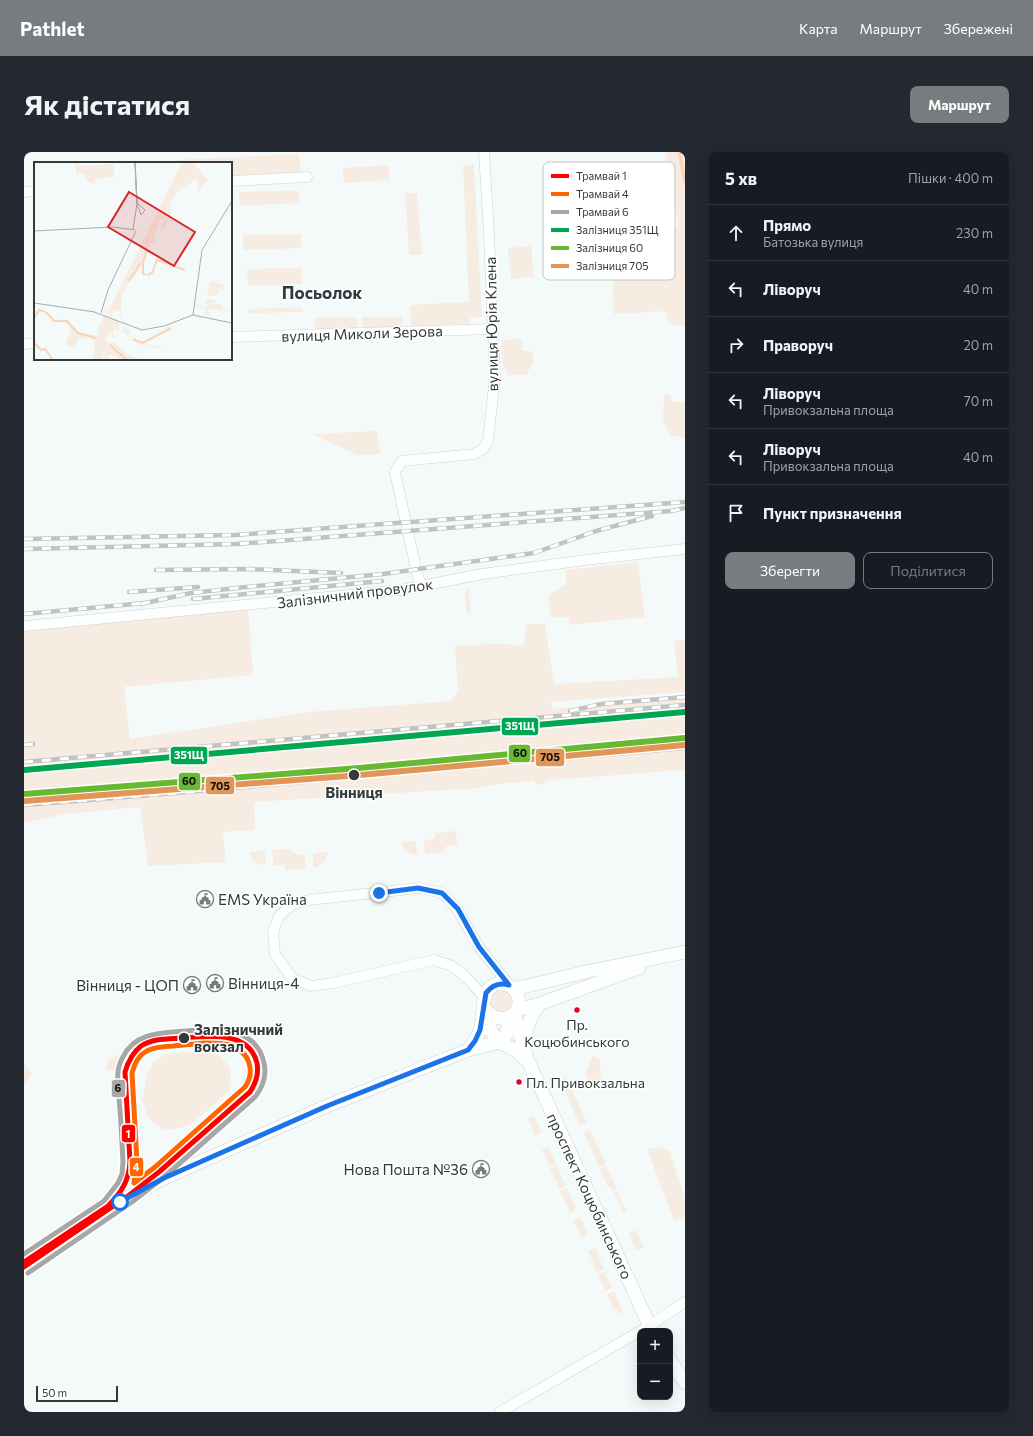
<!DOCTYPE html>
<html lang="uk">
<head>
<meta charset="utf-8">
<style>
	body { margin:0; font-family:Commissioner,sans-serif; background:#242831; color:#f1f3f6 }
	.controls { position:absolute; right:12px; bottom:12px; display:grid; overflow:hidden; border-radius:8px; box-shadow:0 4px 16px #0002 }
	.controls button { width:36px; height:36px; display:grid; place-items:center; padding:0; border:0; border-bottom:1px solid #363941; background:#171b24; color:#f1f3f6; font:20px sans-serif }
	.scale { position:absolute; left:12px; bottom:10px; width:82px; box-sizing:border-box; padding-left:4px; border:2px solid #343a3b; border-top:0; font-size:11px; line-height:14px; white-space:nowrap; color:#343a3b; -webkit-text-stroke:3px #fff; paint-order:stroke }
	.stop { position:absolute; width:12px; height:12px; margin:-9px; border:3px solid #1a73e8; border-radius:50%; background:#fff }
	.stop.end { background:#1a73e8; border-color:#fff; box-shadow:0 1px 4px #0008 }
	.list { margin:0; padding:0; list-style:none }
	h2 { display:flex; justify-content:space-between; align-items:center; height:52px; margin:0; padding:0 16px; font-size:17px }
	h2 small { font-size:13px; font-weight:400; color:#9ea1a6 }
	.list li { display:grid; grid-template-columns:26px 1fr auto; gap:12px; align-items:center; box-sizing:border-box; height:56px; padding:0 16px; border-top:1px solid #363941 }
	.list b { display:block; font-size:15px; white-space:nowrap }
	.list p { margin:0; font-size:13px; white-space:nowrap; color:#9ea1a6 }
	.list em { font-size:13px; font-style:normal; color:#9ea1a6 }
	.actions { display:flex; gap:8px; padding:12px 16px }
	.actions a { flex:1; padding:9px 0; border:1px solid #777d7e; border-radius:8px; text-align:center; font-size:14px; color:#777d7e }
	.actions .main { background:#777d7e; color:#fff }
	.icon { flex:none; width:22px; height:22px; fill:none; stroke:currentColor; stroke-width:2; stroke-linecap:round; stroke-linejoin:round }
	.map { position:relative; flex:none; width:661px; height:1260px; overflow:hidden; border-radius:8px }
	header { display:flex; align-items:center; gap:24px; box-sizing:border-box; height:56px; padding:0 20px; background:#777d7e; color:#fff }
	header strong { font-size:19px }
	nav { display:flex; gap:22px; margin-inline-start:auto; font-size:14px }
	.intro { display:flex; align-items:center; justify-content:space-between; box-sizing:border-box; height:96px; padding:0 24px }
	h1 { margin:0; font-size:28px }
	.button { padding:10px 18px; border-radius:8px; background:#777d7e; color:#fff; font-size:14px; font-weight:700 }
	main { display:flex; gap:24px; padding:0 24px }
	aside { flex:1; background:#171b24; border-radius:8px; box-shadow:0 4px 16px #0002 }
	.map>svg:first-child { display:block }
	.green { fill:#f6ece2; fill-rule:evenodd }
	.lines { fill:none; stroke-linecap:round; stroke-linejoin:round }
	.stream { stroke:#f7d5b9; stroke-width:3.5 }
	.street-casing { stroke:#ccd2d2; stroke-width:11 }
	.secondary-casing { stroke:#ccd2d2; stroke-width:14 }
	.street { stroke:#fdfefe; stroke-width:10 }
	.secondary { stroke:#fdfefe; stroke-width:13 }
	.rail-casing { stroke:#c1c3c3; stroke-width:4.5 }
	.rail { stroke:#fff; stroke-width:3; stroke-dasharray:9; stroke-linecap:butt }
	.rail-1-casing { stroke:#fff; stroke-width:9 }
	.rail-2-casing { stroke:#fff; stroke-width:9 }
	.rail-3-casing { stroke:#fff; stroke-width:9 }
	.rail-1 { stroke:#00a651; stroke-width:6 }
	.rail-2 { stroke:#67b932; stroke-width:6 }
	.rail-3 { stroke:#e19557; stroke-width:6 }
	.tram-1-casing { stroke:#fff; stroke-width:8 }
	.tram-2-casing { stroke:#fff; stroke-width:8 }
	.tram-3-casing { stroke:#fff; stroke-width:8 }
	.tram-1 { stroke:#f00; stroke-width:5 }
	.tram-2 { stroke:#f60; stroke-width:5 }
	.tram-3 { stroke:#a7a7a7; stroke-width:5 }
	.route { stroke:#1a73e8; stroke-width:5 }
	.stop-dot { fill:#343a3b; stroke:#fff; stroke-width:1.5 }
	.bus-dot { fill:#e4002b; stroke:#fff; stroke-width:1.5 }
	.labels { text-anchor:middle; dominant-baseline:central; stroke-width:3; stroke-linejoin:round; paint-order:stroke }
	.bus-label { font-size:14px; fill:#343a3b; stroke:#fff }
	.street-label { font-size:15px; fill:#343a3b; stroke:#fff }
	.stop-label { font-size:15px; font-weight:bold; fill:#343a3b; stroke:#fff }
	.poi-label { font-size:15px; fill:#343a3b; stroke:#fff; text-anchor:start }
	.quarter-label { font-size:17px; font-weight:bold; fill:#2f3b3d; stroke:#fff }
	.inset-river { fill:none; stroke:#f7d5b9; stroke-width:2 }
	.inset-road { fill:none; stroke:#a7adae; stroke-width:1 }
	.view { fill:#d62828; fill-opacity:0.15; stroke:#d62828; stroke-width:2 }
	.inset-edge { fill:none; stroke:#343a3b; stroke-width:2 }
	.key { fill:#fff; stroke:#c2c4c4; stroke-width:1 }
	.key-label { font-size:11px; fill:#343a3b }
	.line-badge { stroke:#fff; stroke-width:1.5 }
	.badge-label { font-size:11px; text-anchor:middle; font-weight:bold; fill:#fff }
	.pale-badge-label { font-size:11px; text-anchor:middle; font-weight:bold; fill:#111 }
</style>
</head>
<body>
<header>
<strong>Pathlet</strong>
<nav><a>Карта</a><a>Маршрут</a><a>Збережені</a></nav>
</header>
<div class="intro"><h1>Як дістатися</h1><a class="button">Маршрут</a></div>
<main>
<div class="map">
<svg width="661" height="1260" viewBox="0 0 661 1260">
	<rect width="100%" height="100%" fill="#f4fafa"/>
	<!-- green -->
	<g class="green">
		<polygon points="641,0 661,0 661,174 645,172 642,160 641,129 642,159 590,162 586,77 655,75"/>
		<polygon points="275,2 277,20 207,24 207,11 152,11 151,8"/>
		<polygon points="365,13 365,28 320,31 318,16"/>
		<polygon points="439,13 450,13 458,165 446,166 446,171 387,174 386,153 445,150"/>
		<polygon points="275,39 276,51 216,54 215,40"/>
		<polygon points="381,41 393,41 398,103 385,103"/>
		<polygon points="277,82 278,96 219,98 219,83"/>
		<polygon points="507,94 510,125 487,127 484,96"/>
		<polygon points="277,116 278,132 224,134 223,117"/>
		<polygon points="278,155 279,160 225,161 225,157"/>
		<polygon points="333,165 334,176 291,178 290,166"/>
		<polygon points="338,165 378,165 378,174 339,176"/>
		<polygon points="498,187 498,199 507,199 509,200 509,211 502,223 484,223 478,210 477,188"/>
		<polygon points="646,242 648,250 661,250 661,286 646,283 639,267 640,243"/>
		<polygon points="353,279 356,302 333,303 288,282"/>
		<polygon points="614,410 621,465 546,473 544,465 527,466 524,443 542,432 542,418"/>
		<polygon points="444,437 445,439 447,463 443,461 442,459 441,439"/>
		<path d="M224 453 229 523 100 535 106 587 285 560 427 549 434 539 431 494 458 493V491L499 493 503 472H521L530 532 654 525 650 488H661V618L525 628 519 632 511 633 510 629 475 632 456 636 230 650 231 678 199 680 202 710 124 714 116 655 41 662 0 671V473ZM660 540V545L529 557 527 550Z"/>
		<polygon points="432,679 433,693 423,694 420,697 420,700 401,702 400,688 410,687 412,681"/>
		<path d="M392 689 393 703C384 703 379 698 378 690Z"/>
		<polygon points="268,697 268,699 275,703 281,702 282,717 262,718 260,713 250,713 248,698"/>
		<path d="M241 699 242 713C233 713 228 709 226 700Z"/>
		<path d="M304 700C303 709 298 714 290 716L289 702Z"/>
		<circle cx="477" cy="849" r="11"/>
		<polygon points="105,897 93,917 82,919 83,909"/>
		<polygon points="164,900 186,901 196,904 206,916 207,931 203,941 166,973 149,978 139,977 132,973 124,966 118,948 123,923 130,909 142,902"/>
		<polygon points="569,903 576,907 577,929 573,933 564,928 561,922"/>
		<polygon points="0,910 8,923 0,932"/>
		<polygon points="542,925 563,971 556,974 536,928"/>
		<polygon points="510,964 518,981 511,984 504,967"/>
		<polygon points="566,978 582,1012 575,1015 560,981"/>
		<polygon points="524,995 532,1012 526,1015 518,998"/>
		<polygon points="636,995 646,999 661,1048 661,1061 658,1067 650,1069 623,997"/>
		<polygon points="533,1014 542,1034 536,1037 526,1017"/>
		<polygon points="582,1014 593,1037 589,1039 586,1035 584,1035 576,1017"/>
		<polygon points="543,1036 552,1056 550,1057 551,1059 546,1061 536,1039"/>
		<polygon points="593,1039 603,1060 599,1061 590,1040"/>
		<polygon points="556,1065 564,1083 558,1086 549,1069"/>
		<polygon points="612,1078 620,1096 612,1098 605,1081"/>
		<polygon points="571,1096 580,1117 573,1120 564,1099"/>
		<polygon points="581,1120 588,1136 582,1139 574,1123"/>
		<polygon points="590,1139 599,1160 594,1162 592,1157 590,1158 583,1142"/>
	</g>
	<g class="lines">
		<!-- stream -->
		<polyline class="stream" points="655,0 661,29"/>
		<!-- street casing -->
		<g class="street-casing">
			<g id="street">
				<polyline points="207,29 283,25"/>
				<polyline points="0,40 11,39"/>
				<polyline points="207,185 468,177"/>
				<polyline points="0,192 11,191"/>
				<polyline points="397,434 392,417 371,320 378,309 450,302 459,297 464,289 471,225 465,82 460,0"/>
				<polyline points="0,474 377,438 458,422 561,408 661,397"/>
				<polyline points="460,845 443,826 428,814 410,808 309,831 287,834 268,826 251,802 249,780 255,764 269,752 285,748 395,736 418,741 433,757 455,795 485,833"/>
				<polyline points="476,1260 625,1174 661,1150"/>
			</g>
		</g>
		<!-- secondary casing -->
		<g class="secondary-casing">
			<g id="secondary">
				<polyline points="490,837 566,819 661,800"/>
				<polyline points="462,858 467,879 476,890 491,898 504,909"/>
				<polyline points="493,858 515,852 615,816"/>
				<polyline points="490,862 504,909 511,924 628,1179"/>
				<path d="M502 891C500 876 507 865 515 852"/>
				<path d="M444 898C449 892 453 886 456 879 461 865 454 834 475 832 480 831 486 833 490 837 493 840 495 845 495 851 493 868 473 871 463 859"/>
				<polyline points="0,1113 89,1054 140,1026 303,954 444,898 476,890 483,882 485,865"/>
				<polyline points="646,1208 661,1231"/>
			</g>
		</g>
		<!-- street -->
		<use href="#street" class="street"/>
		<!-- secondary -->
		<use href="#secondary" class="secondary"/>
		<!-- rail casing -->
		<g class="rail-casing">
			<g id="rail">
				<polyline points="0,387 210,383 661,350"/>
				<polyline points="0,397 212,392 647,359 661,356"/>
				<polyline points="132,418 227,417 317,421"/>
				<polyline points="105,440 174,435"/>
				<polyline points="169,447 358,429"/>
				<polyline points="117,452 167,441 222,435 359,422 510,401 572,379 628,364"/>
				<polyline points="0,462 121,451"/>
				<polyline points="546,559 577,552 661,545"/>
				<polyline points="0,593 9,592"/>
				<polyline points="0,610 661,553"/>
				<path d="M0 653C221 637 441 614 661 596"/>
			</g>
		</g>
		<!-- rail -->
		<use href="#rail" class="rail"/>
		<!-- rail-1 casing -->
		<g class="rail-1-casing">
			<polyline id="rail-1" points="0,618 661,560"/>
		</g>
		<!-- rail-2 casing -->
		<g class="rail-2-casing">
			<polyline id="rail-2" points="0,642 335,616 661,586"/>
		</g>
		<!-- rail-3 casing -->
		<g class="rail-3-casing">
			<polyline id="rail-3" points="1,649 336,623 661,593"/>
		</g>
		<!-- rail-1 -->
		<use href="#rail-1" class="rail-1"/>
		<!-- rail-2 -->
		<use href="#rail-2" class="rail-2"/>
		<!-- rail-3 -->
		<use href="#rail-3" class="rail-3"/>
		<!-- tram-1 casing -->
		<g class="tram-1-casing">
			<path id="tram-1" d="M0 1110 84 1054C97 1041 105 1029 106 1010L101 920C104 910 108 901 117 894 129 886 145 887 158 886 184 884 225 878 233 911 235 922 232 931 226 940L135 1020 104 1044 0 1115"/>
		</g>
		<!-- tram-2 casing -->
		<g class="tram-2-casing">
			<path id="tram-2" d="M181 891C189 891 198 891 206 893 225 899 232 919 221 935L131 1015 110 1031 113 1010 108 921C114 897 128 895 149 894 160 893 170 892 181 891Z"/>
		</g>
		<!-- tram-3 casing -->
		<g class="tram-3-casing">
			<path id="tram-3" d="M0 1102 80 1049 94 1031 98 1022 99 1010C98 989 97 968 95 947 95 938 93 928 94 919 95 914 96 909 99 905 111 880 138 881 162 879 191 877 232 873 240 911 243 924 239 935 231 945L139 1026 108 1050 4 1121"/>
		</g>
		<!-- tram-1 -->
		<use href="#tram-1" class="tram-1"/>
		<!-- tram-2 -->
		<use href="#tram-2" class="tram-2"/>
		<!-- tram-3 -->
		<use href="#tram-3" class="tram-3"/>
	</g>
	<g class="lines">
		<!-- route -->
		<path class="route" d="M96 1050 140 1026 303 954 444 898 451 889 456 878 462 841C468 833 475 830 485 833L455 795 434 757 418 741 394 736 355 741"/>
	</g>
	<!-- icons -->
	<defs>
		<g id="civic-ring" transform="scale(0.9)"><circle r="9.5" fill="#fff" stroke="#777d7e" stroke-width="1.5"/><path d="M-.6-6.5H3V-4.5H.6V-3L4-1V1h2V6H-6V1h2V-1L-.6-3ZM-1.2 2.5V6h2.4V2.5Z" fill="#777d7e"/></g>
	</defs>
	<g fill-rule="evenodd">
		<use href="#civic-ring" x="181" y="747"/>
		<use href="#civic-ring" x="191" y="831"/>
		<use href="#civic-ring" x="168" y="833"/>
		<use href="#civic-ring" x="457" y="1017"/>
	</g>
	<!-- markers -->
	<g class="stop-dot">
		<circle cx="330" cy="623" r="6"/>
		<circle cx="160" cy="886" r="6"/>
	</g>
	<g class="bus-dot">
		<circle cx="553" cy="858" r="3.5"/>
		<circle cx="495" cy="930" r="3.5"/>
	</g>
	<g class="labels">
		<!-- bus labels -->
		<g class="bus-label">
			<text x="553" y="872">Пр.<tspan x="553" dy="17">Коцюбинського</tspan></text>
			<text x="502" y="930" text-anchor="start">Пл. Привокзальна</text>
		</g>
		<!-- street labels -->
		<g class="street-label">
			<text transform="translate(467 172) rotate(-91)">вулиця Юрія Клена</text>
			<text transform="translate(338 181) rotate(-2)">вулиця Миколи Зерова</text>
			<text transform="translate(331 441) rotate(-7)">Залізничний провулок</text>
			<text transform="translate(566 1044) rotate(65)">проспект Коцюбинського</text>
		</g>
		<!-- stop labels -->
		<g class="stop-label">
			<text x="330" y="640">Вінниця</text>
			<text x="170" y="877" text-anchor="start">Залізничний<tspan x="170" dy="17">вокзал</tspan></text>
		</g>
		<!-- poi labels -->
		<g class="poi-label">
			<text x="194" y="747">EMS Україна</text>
			<text x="204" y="831">Вінниця-4</text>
			<text x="155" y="833" text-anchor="end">Вінниця - ЦОП</text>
			<text x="444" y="1017" text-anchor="end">Нова Пошта №36</text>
		</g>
		<!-- quarter labels -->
		<g class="quarter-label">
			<text x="298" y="140">Посьолок</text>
		</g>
	</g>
	<!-- overview -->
	<g transform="translate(10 10)">
		<rect width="198" height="198" fill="#f4fafa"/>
		<path d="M41 0 44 4 80 2V15L61 17V21L57 23 59 20H53L50 11 42 13ZM148 0H159L174 18 163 32 165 21 162 17 143 30 135 43 138 50 130 67 126 65 130 58 127 57 119 75 122 77 120 81H116L111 96 88 132 87 156 96 163 87 158 86 149H81L76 155 85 160 84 167 89 169 88 164 97 169 95 172 98 176 113 183 129 185 125 187 104 182 90 170 80 167 78 178V170L74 171 72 178 76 181 80 180 96 194 111 198H86L76 192 73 198H70L71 188 67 198H59L61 179 58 178 57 175 58 172 63 174 65 165 62 163 66 164 70 153 75 154V153L71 150V147L74 150ZM176 119 190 123 189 129 186 126 183 133 173 134ZM173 137 182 138V140H175L188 143V146L198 149 175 147V154H170L171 146 161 145 162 140 164 144 176 145 170 140ZM28 157 35 159 39 167 50 173H56L55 176 44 177 41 186 32 182 37 167 32 160H24Z" fill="#f6ece2"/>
		<path class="inset-river" d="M109 101 113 88M109 101V112H112M113 113 118 111 123 98 151 108M95 119 107 101M12 150 20 159H33L44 171 62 176M0 156 5 148 11 150M99 177 109 181 137 166M0 181 7 188 11 187 18 197M76 183 93 198"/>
		<path class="inset-road" d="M101 0 103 42 107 53 111 48 103 41 101 0M99 67 103 42 101 0M0 69 79 65 101 68M0 141 61 150M60 150 108 168 130 164 159 153 198 161M67 151 74 128 102 69M159 153 168 88 198 39"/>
		<path class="view" d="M95 30 161 70 140 104 74 65Z"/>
		<rect width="198" height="198" class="inset-edge"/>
	</g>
	<!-- legend -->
	<rect x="519" y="10" width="132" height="118" rx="6" class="key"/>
	<rect x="527" y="22" width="18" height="4" fill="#f00"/>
	<rect x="527" y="40" width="18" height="4" fill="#f60"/>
	<rect x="527" y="58" width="18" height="4" fill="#a7a7a7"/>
	<rect x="527" y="76" width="18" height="4" fill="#00a651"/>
	<rect x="527" y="94" width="18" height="4" fill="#67b932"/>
	<rect x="527" y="112" width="18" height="4" fill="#e19557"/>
	<g class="key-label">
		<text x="552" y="28">Трамвай 1</text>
		<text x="552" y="46">Трамвай 4</text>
		<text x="552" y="64">Трамвай 6</text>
		<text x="552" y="82">Залізниця 351Щ</text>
		<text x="552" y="100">Залізниця 60</text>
		<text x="552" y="118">Залізниця 705</text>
	</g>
	<g class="line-badge">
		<rect x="477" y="565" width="38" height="19" rx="4" fill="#00a651"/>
		<rect x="484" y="592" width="23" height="19" rx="4" fill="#67b932"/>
		<rect x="146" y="594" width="38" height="19" rx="4" fill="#00a651"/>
		<rect x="511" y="596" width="30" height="19" rx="4" fill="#e19557"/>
		<rect x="154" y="620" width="23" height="19" rx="4" fill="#67b932"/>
		<rect x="181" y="624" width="30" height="19" rx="4" fill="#e19557"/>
		<rect x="87" y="927" width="15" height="19" rx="4" fill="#a7a7a7"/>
		<rect x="97" y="972" width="15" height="19" rx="4" fill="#f00"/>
		<rect x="105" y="1005" width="15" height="20" rx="4" fill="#f60"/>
	</g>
	<g class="badge-label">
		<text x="496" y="578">351Щ</text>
		<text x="165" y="607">351Щ</text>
		<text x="104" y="986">1</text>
		<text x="112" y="1019">4</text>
	</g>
	<g class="pale-badge-label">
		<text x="496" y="605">60</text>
		<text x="526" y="609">705</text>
		<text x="165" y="633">60</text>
		<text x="196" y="638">705</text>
		<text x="94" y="940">6</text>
	</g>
</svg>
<div class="controls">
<button>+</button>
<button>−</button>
</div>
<div class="scale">50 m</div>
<div class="stop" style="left:96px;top:1050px"></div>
<div class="stop end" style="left:355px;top:741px"></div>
</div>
<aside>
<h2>5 хв<small>Пішки · 400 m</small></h2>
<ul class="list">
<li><svg class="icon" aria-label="ahead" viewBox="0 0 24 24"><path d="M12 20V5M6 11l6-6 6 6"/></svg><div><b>Прямо</b><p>Батозька вулиця</p></div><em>230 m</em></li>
<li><svg class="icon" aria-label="left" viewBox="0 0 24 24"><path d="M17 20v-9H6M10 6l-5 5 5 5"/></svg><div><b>Ліворуч</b></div><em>40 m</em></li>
<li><svg class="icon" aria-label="right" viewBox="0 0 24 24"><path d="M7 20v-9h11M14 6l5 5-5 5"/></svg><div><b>Праворуч</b></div><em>20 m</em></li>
<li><svg class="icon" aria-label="left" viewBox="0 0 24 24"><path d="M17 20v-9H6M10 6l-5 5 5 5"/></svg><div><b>Ліворуч</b><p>Привокзальна площа</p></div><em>70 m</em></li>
<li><svg class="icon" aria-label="left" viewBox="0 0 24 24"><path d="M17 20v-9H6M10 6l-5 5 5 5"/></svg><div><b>Ліворуч</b><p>Привокзальна площа</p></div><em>40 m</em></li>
<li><svg class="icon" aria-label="arrive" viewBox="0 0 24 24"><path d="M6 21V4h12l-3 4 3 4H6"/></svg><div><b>Пункт призначення</b></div></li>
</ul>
<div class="actions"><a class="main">Зберегти</a><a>Поділитися</a></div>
</aside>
</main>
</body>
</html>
